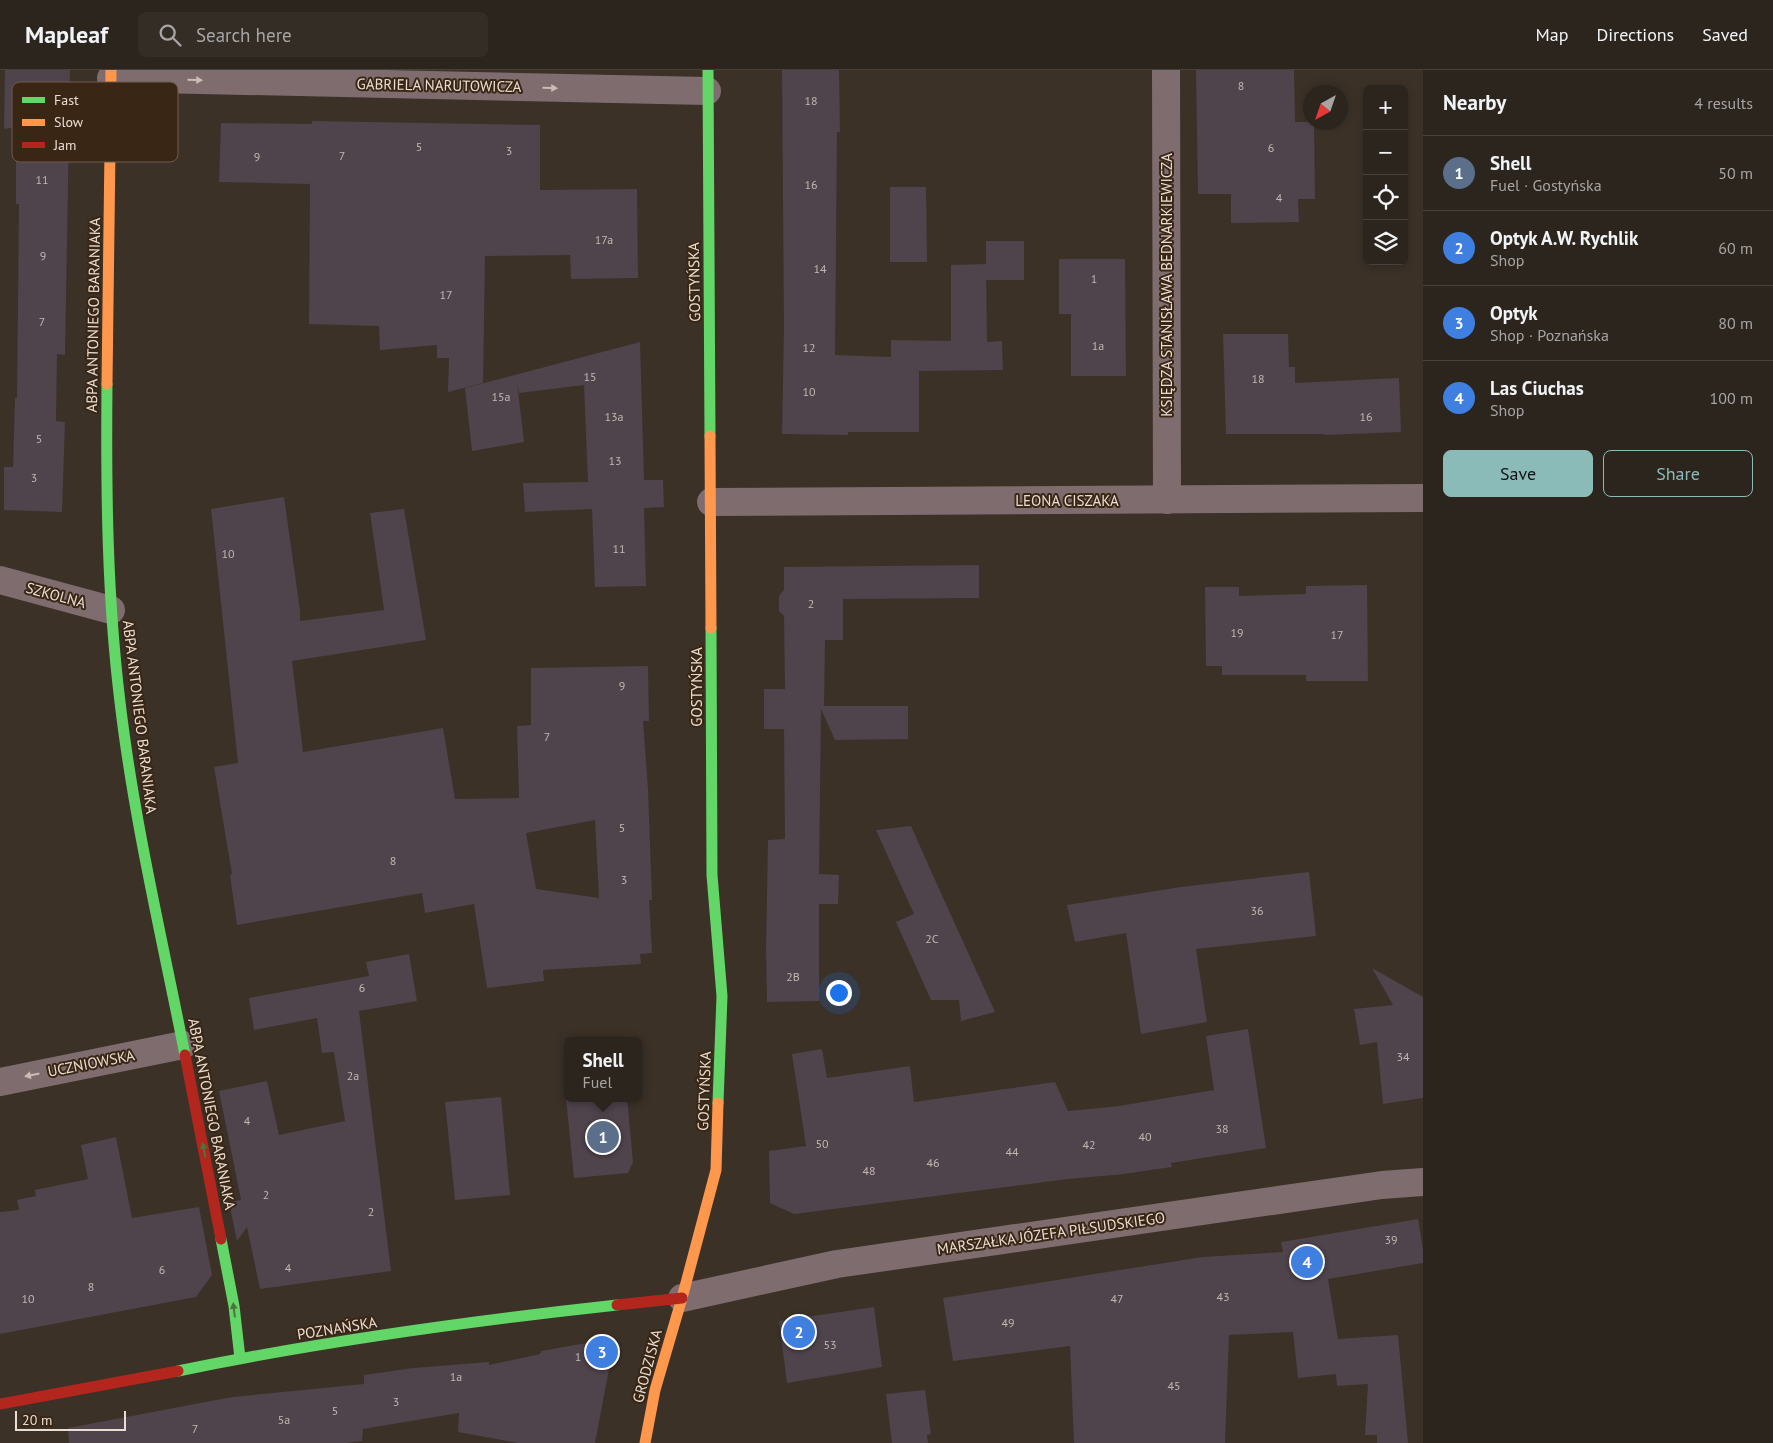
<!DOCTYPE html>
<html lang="en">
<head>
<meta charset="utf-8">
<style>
	body { margin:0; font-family:"PT Sans",sans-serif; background:#342d26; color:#f1f3f6 }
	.controls { position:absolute; right:15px; top:15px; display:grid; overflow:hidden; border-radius:8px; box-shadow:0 2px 8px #0003 }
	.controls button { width:45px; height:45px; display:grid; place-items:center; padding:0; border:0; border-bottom:1px solid #48423b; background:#2c251d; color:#f1f3f6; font:25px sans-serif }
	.compass { position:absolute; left:1303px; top:15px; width:45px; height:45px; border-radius:50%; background:#2c251d; box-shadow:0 2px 8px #0003; rotate:220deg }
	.scale { position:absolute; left:15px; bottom:12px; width:111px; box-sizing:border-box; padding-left:5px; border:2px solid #eaded3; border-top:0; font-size:14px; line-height:18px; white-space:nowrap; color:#eaded3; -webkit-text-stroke:4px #392615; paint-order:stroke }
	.you { position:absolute; left:838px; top:922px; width:18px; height:18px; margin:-12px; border:4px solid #fff; border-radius:50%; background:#1a73e8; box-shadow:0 0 0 8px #1a73e833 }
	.badge { display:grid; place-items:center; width:32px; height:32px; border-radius:50%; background:#8bbbb9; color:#fff; font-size:16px; font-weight:700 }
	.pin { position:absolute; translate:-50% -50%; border:2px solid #fff; box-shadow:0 1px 5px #0006 }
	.popup { position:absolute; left:564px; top:967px; width:78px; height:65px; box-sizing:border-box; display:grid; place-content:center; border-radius:8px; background:#2c251d; filter:drop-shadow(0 1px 4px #0005); font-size:16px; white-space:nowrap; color:#a6a5a4 }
	.popup b { font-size:19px; color:#f1f3f6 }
	.popup::after { content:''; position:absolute; left:50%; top:100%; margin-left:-10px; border:10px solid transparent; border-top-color:#2c251d }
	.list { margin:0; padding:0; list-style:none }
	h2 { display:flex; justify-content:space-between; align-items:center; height:65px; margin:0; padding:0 20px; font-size:21px }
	h2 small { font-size:16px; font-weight:400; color:#a6a5a4 }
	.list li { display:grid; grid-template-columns:32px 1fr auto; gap:15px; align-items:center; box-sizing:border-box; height:75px; padding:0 20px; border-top:1px solid #48423b }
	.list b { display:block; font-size:19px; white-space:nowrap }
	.list p { margin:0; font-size:16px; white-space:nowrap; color:#a6a5a4 }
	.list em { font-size:16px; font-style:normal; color:#a6a5a4 }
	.actions { display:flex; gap:10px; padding:15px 20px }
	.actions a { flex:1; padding:11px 0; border:1px solid #8bbbb9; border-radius:8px; text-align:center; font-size:18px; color:#8bbbb9 }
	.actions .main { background:#8bbbb9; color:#111 }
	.icon { flex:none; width:28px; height:28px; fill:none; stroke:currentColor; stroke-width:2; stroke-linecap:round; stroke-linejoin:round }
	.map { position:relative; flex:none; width:1423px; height:1373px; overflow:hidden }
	header { display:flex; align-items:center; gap:30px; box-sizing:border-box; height:70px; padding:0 25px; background:#2c251d; border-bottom:1px solid #48423b }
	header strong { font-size:24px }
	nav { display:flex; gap:28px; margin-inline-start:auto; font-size:18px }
	.search { width:350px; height:45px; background:#342d26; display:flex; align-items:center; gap:12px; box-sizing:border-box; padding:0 18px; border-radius:8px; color:#a6a5a4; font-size:19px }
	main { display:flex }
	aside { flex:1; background:#2c251d }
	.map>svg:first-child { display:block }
	.building { fill:#4f434c; fill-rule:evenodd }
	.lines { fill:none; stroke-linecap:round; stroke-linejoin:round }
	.street { stroke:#7f6c6e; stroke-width:28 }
	.fast { stroke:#63d668; stroke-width:11 }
	.slow { stroke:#ff974d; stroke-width:11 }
	.jam { stroke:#b3261e; stroke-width:11 }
	.oneway { fill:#cabcb5 }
	.oneway2 { fill:#4c753a }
	.labels { text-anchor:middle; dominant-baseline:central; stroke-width:4; stroke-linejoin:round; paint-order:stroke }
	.number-label { font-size:12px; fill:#c3b7b1 }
	.street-label { font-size:15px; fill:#eaded3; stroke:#392615 }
	.key { fill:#392615; stroke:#6e5d4e; stroke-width:1 }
	.key-label { font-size:14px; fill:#eaded3 }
</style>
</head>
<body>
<header>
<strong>Mapleaf</strong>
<div class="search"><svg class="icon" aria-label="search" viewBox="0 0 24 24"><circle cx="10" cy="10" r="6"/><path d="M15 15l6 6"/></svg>Search here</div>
<nav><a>Map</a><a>Directions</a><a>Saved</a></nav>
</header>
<main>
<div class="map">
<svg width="1423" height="1373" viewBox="0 0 1423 1373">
	<rect width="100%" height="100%" fill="#3b3127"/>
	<!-- building -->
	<g class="building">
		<polygon points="5,0 70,0 65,285 57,284 56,351 65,352 62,442 4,440 4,397 13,397 15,328 17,328 19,134 16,134 16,85 14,84 15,57 4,59"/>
		<polygon points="782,0 839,0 840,62 837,62 835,285 891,287 891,270 951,271 951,195 986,194 987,272 1002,271 1003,300 919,301 919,362 848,362 848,365 782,364 784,257"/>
		<polygon points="1196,0 1294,0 1295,52 1314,52 1315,129 1298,129 1299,152 1231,153 1231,124 1198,124"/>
		<polygon points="312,51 540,55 540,120 637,119 638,208 571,209 570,185 485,186 483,313 448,322 449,288 437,288 437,275 380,280 379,256 309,254 310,114 219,112 221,53 312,54"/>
		<polygon points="890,117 926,117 927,192 890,192"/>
		<rect x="986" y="171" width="38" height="39"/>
		<polygon points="1059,189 1125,189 1126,306 1071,306 1071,244 1059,244"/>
		<polygon points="1223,264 1288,264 1289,297 1295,297 1295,313 1399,308 1401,362 1324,365 1323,364 1226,364"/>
		<polygon points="640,272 644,410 663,410 664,437 644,438 646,516 595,517 592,439 525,442 523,413 588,412 584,315 519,323 517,312 524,372 472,381 465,318"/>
		<path d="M284 427 300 540V551L384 540 370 443 404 439 426 570 292 591 303 682 443 658 455 729 519 728 517 656 531 655V598L648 596 649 651H643L648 719 652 830H649L652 883 640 884 641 894 543 900 544 911 487 918 474 834 425 843 422 823 237 855 230 805 232 804 214 697 238 693 211 439ZM595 750 599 828 536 819 526 763Z"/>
		<polygon points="979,495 979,528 843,529 843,570 825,570 824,636 908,636 908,669 835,670 821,639 819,804 839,805 838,834 819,834 819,931 767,932 766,881 768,770 785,769 784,659 764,659 764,619 785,619 784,546 779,541 779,526 784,520 784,497"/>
		<polygon points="1367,515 1368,611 1306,611 1306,605 1222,605 1222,596 1206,596 1205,517 1239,517 1239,526 1306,524 1306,516"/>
		<polygon points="911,756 940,821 995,942 961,951 959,930 931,930 896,852 914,844 876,760"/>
		<polygon points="1309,802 1316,866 1196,879 1207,952 1141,964 1126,863 1075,872 1067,835 1181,817"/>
		<polygon points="409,884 417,931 359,941 391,1201 260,1219 247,1157 237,1171 229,1132 241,1130 219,1021 267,1011 279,1065 345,1051 334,982 322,983 317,948 254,960 249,928 369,906 366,892"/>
		<polygon points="1372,898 1423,927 1423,1028 1383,1034 1377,972 1360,975 1354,939 1393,935"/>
		<polygon points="1248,959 1266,1078 1171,1093 1172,1097 1124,1104 1068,1109 794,1144 770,1133 769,1081 806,1076 792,984 822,979 827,1008 910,996 914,1032 1055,1012 1068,1041 1119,1036 1214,1020 1206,966"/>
		<polygon points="501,1027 510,1125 455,1130 445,1032"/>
		<polygon points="566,1028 627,1028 633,1092 628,1103 574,1108"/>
		<polygon points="116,1067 132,1148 199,1137 212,1205 196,1227 0,1264 0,1142 19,1140 17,1130 36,1126 35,1120 88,1109 81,1075"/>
		<polygon points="1418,1149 1423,1179 1423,1193 1328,1209 1338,1269 1398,1265 1408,1373 1377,1373 1377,1365 1365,1365 1368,1314 1337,1316 1336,1304 1298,1308 1293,1262 1229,1265 1225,1373 1074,1373 1070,1276 953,1291 943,1228 1202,1187 1283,1182 1281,1172"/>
		<polygon points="874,1237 882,1297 787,1313 779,1251"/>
		<polygon points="615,1268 595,1373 518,1373 458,1362 459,1343 363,1359 362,1371 347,1373 69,1373 68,1358 232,1327 364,1314 364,1305 413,1298 489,1292 489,1295 540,1284 541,1281"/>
		<polygon points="925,1320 931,1364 927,1365 928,1373 892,1373 886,1324"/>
	</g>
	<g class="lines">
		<!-- street -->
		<g class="street">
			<polyline points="1166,0 1167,430"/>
			<polyline points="111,8 707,21"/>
			<polyline points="711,432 1423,428"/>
			<polyline points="0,510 111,540"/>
			<polyline points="0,1012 183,975"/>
			<polyline points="682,1228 837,1194 1382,1115 1423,1112"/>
		</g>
		<!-- fast -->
		<g class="fast">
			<polyline points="708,0 710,366"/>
			<path d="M107 314C106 420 107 526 120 632 134 751 162 868 185 985"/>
			<polyline points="711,558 712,805 722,926 718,1033"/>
			<polyline points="221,1169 234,1236 240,1288"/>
			<path d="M178 1301C323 1271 470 1251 617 1235"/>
		</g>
		<!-- slow -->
		<g class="slow">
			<polyline points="107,314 111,0"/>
			<polyline points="710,366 711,558"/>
			<polyline points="645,1373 655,1320 682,1228 716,1100 718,1033"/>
		</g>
		<!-- jam -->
		<g class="jam">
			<polyline points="185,985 221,1169"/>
			<polyline points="617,1235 682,1228"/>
			<polyline points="0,1334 178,1301"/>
		</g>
	</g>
	<!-- one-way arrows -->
	<defs><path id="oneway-solid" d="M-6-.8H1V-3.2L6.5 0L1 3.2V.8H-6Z" transform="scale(1.25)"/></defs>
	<g class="oneway">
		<use href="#oneway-solid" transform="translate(195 10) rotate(1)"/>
		<use href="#oneway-solid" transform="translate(550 18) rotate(1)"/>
		<use href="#oneway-solid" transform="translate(32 1005) rotate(169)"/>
	</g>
	<g class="oneway2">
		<use href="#oneway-solid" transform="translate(204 1080) rotate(-101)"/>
		<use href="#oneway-solid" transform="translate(234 1240) rotate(-97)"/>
	</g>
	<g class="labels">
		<!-- number labels -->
		<g class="number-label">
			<text x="1241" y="15">8</text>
			<text x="811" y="30">18</text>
			<text x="419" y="76">5</text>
			<text x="1271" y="77">6</text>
			<text x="509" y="80">3</text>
			<text x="342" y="85">7</text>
			<text x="257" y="86">9</text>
			<text x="42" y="109">11</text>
			<text x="811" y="114">16</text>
			<text x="1279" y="127">4</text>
			<text x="604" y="169">17a</text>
			<text x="43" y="185">9</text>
			<text x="820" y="198">14</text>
			<text x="1094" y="208">1</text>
			<text x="446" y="224">17</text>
			<text x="42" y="251">7</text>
			<text x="1098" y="275">1a</text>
			<text x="809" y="277">12</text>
			<text x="590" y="306">15</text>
			<text x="1258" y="308">18</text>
			<text x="809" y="321">10</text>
			<text x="501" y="326">15a</text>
			<text x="614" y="346">13a</text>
			<text x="1366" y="346">16</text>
			<text x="39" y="368">5</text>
			<text x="615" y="390">13</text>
			<text x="34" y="407">3</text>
			<text x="619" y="478">11</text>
			<text x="228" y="483">10</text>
			<text x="811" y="533">2</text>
			<text x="1237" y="562">19</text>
			<text x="1337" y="564">17</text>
			<text x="622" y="615">9</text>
			<text x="547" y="666">7</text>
			<text x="622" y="757">5</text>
			<text x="393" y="790">8</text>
			<text x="624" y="809">3</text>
			<text x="1257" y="840">36</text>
			<text x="932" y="868">2C</text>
			<text x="793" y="906">2B</text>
			<text x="362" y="917">6</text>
			<text x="1403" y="986">34</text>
			<text x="353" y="1005">2a</text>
			<text x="247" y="1050">4</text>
			<text x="1222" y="1058">38</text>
			<text x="1145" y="1066">40</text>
			<text x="822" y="1073">50</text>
			<text x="1089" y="1074">42</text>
			<text x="1012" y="1081">44</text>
			<text x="933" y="1092">46</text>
			<text x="869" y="1100">48</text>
			<text x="266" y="1124">2</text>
			<text x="371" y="1141">2</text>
			<text x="1391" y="1169">39</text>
			<text x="288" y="1197">4</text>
			<text x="162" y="1199">6</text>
			<text x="91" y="1216">8</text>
			<text x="1223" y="1226">43</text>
			<text x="28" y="1228">10</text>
			<text x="1117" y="1228">47</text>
			<text x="1008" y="1252">49</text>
			<text x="830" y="1274">53</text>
			<text x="578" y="1286">1</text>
			<text x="456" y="1306">1a</text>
			<text x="1174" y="1315">45</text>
			<text x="396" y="1331">3</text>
			<text x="335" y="1340">5</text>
			<text x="284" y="1349">5a</text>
			<text x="195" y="1358">7</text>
		</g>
		<!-- street labels -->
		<g class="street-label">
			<text transform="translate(439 15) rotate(1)">GABRIELA NARUTOWICZA</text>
			<text transform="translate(694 212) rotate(-91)">GOSTYŃSKA</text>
			<text transform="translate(1166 215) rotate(-90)">KSIĘDZA STANISŁAWA BEDNARKIEWICZA</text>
			<text transform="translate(93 245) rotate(-89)">ABPA ANTONIEGO BARANIAKA</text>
			<text x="1067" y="430">LEONA CISZAKA</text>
			<text transform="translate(56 525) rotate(15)">SZKOLNA</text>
			<text transform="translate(696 617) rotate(-90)">GOSTYŃSKA</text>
			<text transform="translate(140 647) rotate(83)">ABPA ANTONIEGO BARANIAKA</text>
			<text transform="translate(91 993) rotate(-11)">UCZNIOWSKA</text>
			<text transform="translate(704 1021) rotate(-88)">GOSTYŃSKA</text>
			<text transform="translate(212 1044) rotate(79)">ABPA ANTONIEGO BARANIAKA</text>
			<text transform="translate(1051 1163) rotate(-8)">MARSZAŁKA JÓZEFA PIŁSUDSKIEGO</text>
			<text transform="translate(337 1258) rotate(-9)">POZNAŃSKA</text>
			<text transform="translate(647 1296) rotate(-75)">GRODZISKA</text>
		</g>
	</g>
	<!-- legend -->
	<rect x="12" y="12" width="166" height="80" rx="8" class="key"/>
	<rect x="22" y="27" width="23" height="6" fill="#63d668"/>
	<rect x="22" y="49" width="23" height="7" fill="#ff974d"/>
	<rect x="22" y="72" width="23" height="6" fill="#b3261e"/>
	<g class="key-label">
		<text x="54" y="35">Fast</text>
		<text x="54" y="57">Slow</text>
		<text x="54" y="80">Jam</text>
	</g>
</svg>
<div class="controls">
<button>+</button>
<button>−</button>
<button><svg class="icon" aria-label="locate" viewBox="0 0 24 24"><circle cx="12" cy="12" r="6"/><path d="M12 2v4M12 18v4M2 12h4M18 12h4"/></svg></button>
<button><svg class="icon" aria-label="layers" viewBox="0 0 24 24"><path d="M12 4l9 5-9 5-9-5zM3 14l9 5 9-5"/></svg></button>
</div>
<svg class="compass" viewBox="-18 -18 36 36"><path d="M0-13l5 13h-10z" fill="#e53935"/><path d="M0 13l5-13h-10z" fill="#a6a5a4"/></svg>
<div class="scale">20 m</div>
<div class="you"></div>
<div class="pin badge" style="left:603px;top:1067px;background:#5c6f8a">1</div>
<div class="popup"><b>Shell</b>Fuel</div>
<div class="pin badge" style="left:799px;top:1262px;background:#3f7fe0">2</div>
<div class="pin badge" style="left:602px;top:1282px;background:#3f7fe0">3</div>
<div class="pin badge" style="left:1307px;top:1192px;background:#3f7fe0">4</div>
</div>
<aside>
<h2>Nearby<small>4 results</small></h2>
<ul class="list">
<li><span class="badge" style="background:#5c6f8a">1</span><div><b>Shell</b><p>Fuel · Gostyńska</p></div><em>50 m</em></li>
<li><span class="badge" style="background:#3f7fe0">2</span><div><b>Optyk A.W. Rychlik</b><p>Shop</p></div><em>60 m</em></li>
<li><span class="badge" style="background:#3f7fe0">3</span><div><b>Optyk</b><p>Shop · Poznańska</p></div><em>80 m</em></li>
<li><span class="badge" style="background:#3f7fe0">4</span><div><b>Las Ciuchas</b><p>Shop</p></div><em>100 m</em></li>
</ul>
<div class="actions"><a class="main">Save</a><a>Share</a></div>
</aside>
</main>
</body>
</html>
